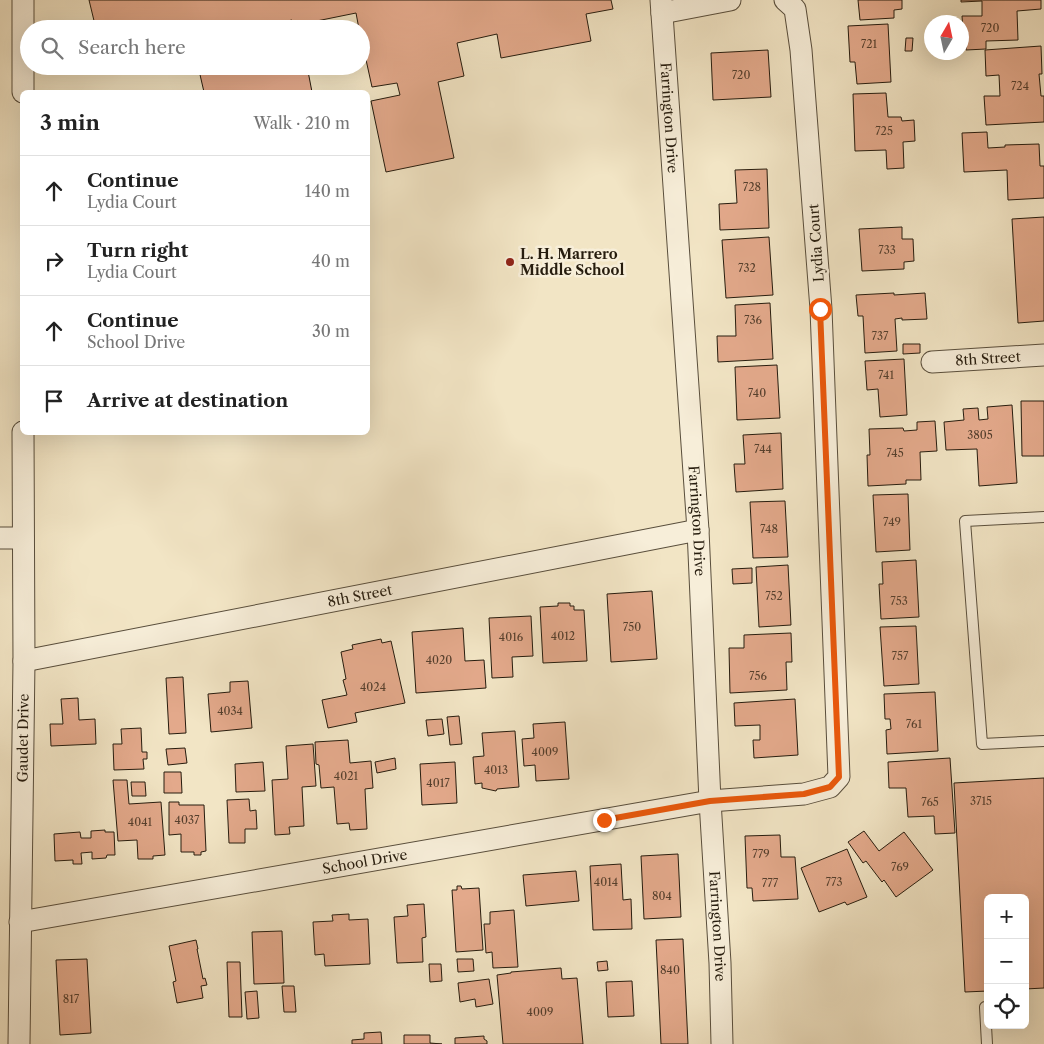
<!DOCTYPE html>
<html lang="en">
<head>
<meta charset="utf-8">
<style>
	body { margin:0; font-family:"Libre Caslon Text",serif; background:#f2f2f2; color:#222 }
	.controls { position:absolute; right:15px; bottom:15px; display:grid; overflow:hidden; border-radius:8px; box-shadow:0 5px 20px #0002 }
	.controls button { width:45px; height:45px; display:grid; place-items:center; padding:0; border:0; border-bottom:1px solid #e0e0e0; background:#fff; color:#222; font:25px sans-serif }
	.compass { position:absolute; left:924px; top:15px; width:45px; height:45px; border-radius:50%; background:#fff; box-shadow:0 5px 20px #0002; rotate:9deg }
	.stop { position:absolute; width:15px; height:15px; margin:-11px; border:4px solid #ea580c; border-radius:50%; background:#fff }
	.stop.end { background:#ea580c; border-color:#fff; box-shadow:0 1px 5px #0008 }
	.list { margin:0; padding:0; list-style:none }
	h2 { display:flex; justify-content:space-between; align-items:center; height:65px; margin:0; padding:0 20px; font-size:21px }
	h2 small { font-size:16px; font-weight:400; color:#767676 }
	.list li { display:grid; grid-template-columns:32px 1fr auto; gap:15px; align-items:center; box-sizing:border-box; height:70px; padding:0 20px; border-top:1px solid #e0e0e0 }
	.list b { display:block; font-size:19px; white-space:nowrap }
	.list p { margin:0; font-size:16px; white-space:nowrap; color:#767676 }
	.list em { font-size:16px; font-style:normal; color:#767676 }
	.icon { flex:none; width:28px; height:28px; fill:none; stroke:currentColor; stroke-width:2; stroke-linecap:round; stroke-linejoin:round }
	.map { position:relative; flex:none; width:1044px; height:1044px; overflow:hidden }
	.search { position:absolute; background:#fff; box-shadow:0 5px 20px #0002; left:20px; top:20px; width:350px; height:55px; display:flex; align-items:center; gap:12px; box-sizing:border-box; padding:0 18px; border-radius:28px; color:#767676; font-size:19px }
	.panel { position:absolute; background:#fff; box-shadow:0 5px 20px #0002; left:20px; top:90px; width:350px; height:345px; border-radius:8px }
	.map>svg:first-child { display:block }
	.building { fill:#e3a98b; stroke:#261c0e }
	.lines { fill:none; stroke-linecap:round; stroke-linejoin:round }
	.lane-casing { stroke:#594e3c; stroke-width:12 }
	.street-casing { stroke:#594e3c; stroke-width:23 }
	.lane { stroke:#f7eed9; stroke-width:10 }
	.street { stroke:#f7eed9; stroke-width:21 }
	.route { stroke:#ea580c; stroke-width:6 }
	.poi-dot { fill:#8f2418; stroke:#f7eed9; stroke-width:2 }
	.labels { text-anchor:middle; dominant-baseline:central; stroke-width:5; stroke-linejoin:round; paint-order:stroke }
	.number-label { font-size:11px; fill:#553f2d }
	.street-label { font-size:14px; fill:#261c0e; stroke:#f7eed9 }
	.poi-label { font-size:14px; font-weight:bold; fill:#261c0e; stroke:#f7eed9; text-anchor:start }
</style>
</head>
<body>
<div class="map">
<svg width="1044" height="1044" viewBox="0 0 1044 1044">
	<rect width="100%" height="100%" fill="#f2e5c5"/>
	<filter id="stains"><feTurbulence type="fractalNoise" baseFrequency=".004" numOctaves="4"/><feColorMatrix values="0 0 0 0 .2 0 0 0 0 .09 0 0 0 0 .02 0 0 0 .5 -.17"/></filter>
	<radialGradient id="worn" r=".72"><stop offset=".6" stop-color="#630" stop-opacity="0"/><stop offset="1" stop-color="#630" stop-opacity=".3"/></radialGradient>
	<!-- building -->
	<g class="building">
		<polygon points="89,0 611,0 613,9 586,14 591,41 501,58 497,34 457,43 464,76 438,82 454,158 386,172 371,101 400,95 397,83 372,87 361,37 361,29 359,29 356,13 292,26 292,20 248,29 96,29"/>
		<polygon points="858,0 902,0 902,9 894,10 894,18 860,20"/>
		<polygon points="961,0 1041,0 1041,9 1017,11 1018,40 986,41 986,49 966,50 966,43 964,43 962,16 982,16 982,1 961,2"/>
		<polygon points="888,24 891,82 857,84 855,62 850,62 848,26"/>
		<polygon points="906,38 913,38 912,51 905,51"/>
		<polygon points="1041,46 1042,74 1039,74 1041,96 1044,96 1044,122 986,125 984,96 1000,96 999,75 986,76 985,50"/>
		<polygon points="768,50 771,97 713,100 711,53"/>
		<polygon points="198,66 307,66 312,92 204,92"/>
		<polygon points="886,93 888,117 901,117 902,121 914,120 915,141 903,142 904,168 887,169 886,150 855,151 853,94"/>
		<polygon points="987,132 988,148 1005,147 1005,145 1039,144 1040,166 1044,166 1044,198 1008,200 1007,170 964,172 962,133"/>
		<polygon points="767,169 769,228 720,230 719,204 737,203 735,170"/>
		<polygon points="1044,217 1044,321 1018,323 1012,219"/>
		<polygon points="902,227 902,239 913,239 914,261 904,262 904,269 862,271 859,229"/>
		<polygon points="769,237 773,295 726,298 722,240"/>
		<polygon points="894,293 894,295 925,293 927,319 902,320 902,318 895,319 897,351 865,353 863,316 858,316 856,295"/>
		<polygon points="770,303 773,359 718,362 717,336 736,336 735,305"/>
		<polygon points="903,344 920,344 920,353 903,354"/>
		<polygon points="904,359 907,415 880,417 878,389 867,390 865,361"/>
		<polygon points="777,365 780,418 737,420 735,367"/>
		<polygon points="1021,401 1044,401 1044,456 1022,456"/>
		<polygon points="1012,405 1017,483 979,486 977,449 946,450 944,422 964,420 963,409 978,408 979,420 988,419 987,407"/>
		<polygon points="935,421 937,451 920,452 921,480 906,480 906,484 868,486 867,455 870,455 869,429 903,428 904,431 917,430 917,422"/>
		<polygon points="781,433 783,489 736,492 734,464 745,464 743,435"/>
		<polygon points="908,494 910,550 876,552 873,495"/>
		<polygon points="785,501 788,557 753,558 750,502"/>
		<polygon points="916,560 919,617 881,619 879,584 883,584 882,562"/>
		<polygon points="788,565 791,625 759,627 756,567"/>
		<polygon points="752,568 752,583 733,584 732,569"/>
		<polygon points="652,591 657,659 611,662 607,594"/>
		<polygon points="558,603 570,603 570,606 574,606 574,610 584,610 587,661 543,663 540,607 558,606"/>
		<polygon points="531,616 533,656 512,657 513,677 492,678 489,618"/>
		<polygon points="916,626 919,684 884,686 880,627"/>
		<polygon points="463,628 465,661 484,660 486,688 416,693 412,632"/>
		<polygon points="791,633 792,662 786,662 787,690 730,693 729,648 744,648 744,635"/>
		<polygon points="381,639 382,643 391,641 405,703 355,713 357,722 328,728 322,700 347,695 343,680 346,679 341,652 353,649 352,645"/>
		<polygon points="183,677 186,733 169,734 166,678"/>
		<polygon points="248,681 252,728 211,732 208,694 230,692 230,682"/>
		<polygon points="935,692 938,751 887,754 886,730 891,729 890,719 885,719 884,694"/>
		<polygon points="78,698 79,720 95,719 96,744 51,746 50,724 63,724 61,699"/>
		<polygon points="795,699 798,755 754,758 753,740 760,740 760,725 735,726 734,703"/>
		<polygon points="459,716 462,744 450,745 447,717"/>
		<polygon points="442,719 444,734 428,736 426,720"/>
		<polygon points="565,722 569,779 536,781 535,765 524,766 522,739 534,738 533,724"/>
		<polygon points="141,728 142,752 147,752 147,759 143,759 144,769 114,770 113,744 122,744 121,729"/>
		<polygon points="515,731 519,787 497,789 496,791 482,788 482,783 475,784 473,757 484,756 482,733"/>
		<polygon points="348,740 350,763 371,761 373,788 365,789 367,829 350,830 349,823 337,824 334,787 321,788 319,765 316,764 315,742"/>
		<polygon points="313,744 316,786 302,787 304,826 289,827 290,834 275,835 272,780 288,779 286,746"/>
		<polygon points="185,748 187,763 168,765 166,749"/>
		<polygon points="395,758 396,769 377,773 375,762"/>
		<polygon points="950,758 955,833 935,834 934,816 908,817 906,788 889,788 888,762"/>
		<polygon points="263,762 265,791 236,792 235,764"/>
		<polygon points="455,762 457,803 422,805 420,764"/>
		<polygon points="164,772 181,772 182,793 164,793"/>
		<polygon points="1044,778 1044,988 1025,989 1025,898 988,898 988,991 965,992 954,783"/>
		<polygon points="113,780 127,780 129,804 161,802 165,855 153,856 153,859 138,859 137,840 118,841"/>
		<polygon points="131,782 145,782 146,796 132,796"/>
		<polygon points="249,799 250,811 256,810 257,829 245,829 245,843 229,843 227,800"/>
		<polygon points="169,802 179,802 179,805 204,805 206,851 201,852 201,855 194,855 194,852 181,852 181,834 169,835"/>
		<polygon points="105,830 105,832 114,832 115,855 107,855 106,858 92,859 92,852 81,853 82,864 73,864 73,860 55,861 54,834 80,832 81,838 91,838 91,831"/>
		<polygon points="864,831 879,851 904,832 933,870 896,897 884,880 882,882 866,861 863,863 848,842"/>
		<polygon points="780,835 781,857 795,857 798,899 753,901 752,888 747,888 745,836"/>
		<polygon points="847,849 867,897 847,905 845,902 819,912 801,868"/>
		<polygon points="678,854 681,917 644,919 641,856"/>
		<polygon points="621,864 623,900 631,899 632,929 593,930 590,866"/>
		<polygon points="576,871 579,901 526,906 523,875"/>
		<polygon points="457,886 461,886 462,889 479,888 483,950 456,952 452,890 457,890"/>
		<polygon points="424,904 426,937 422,938 423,962 397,963 394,917 408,916 407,905"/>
		<polygon points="514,910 518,967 493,968 492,952 486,953 484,924 490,924 490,912"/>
		<polygon points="349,914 349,920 368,919 370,964 325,966 324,954 315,955 313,922 333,921 332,915"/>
		<polygon points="282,931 284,983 254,984 252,932"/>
		<polygon points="683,939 688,1044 661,1044 656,940"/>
		<polygon points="196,940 198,949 197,949 203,979 205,978 207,985 201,986 203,998 177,1003 173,982 176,981 169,946"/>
		<polygon points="87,959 91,1033 60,1035 56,960"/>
		<polygon points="457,959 473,959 474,971 458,972"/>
		<polygon points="607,961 608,970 598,971 597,962"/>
		<polygon points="227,962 240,962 242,1017 229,1017"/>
		<polygon points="429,964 441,964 442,981 430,982"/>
		<polygon points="561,968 562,979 577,978 583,1044 503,1044 497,975 511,973 511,972"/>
		<polygon points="489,979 493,1004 476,1007 475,999 460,1002 458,983"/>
		<polygon points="632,981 634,1016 608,1017 606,982"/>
		<polygon points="282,986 294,986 296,1012 284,1012"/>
		<polygon points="257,991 259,1018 247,1019 245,992"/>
		<polygon points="381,1032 382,1044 352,1044 352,1040 364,1039 364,1033"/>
		<polygon points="404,1035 430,1035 430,1043 442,1044 404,1044"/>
		<polygon points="484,1036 484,1039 487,1041 487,1044 455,1044 455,1038"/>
	</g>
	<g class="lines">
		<!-- lane casing -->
		<g class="lane-casing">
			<g id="lane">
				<polyline points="1044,517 965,521 982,744 1044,741"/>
				<polyline points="987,1044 985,1007 988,1007"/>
			</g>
		</g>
		<!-- street casing -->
		<g class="street-casing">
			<g id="street">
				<polyline points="23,0 23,92"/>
				<path id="s1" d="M661 0 698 530 710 801 720 963 722 1044"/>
				<polyline points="662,13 730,0"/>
				<path id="s2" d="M932 362 1044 355"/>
				<polyline points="0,538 23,538"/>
				<path id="s3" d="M24 661 698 530"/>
				<path id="s4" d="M20 922 710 801 804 794 830 787 839 777 821 309 801 50 795 9 785 0"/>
				<path id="s5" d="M19 1044 24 661 23 432"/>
			</g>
		</g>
		<!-- lane -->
		<use href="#lane" class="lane"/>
		<!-- street -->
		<use href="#street" class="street"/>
	</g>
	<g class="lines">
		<!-- route -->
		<polyline class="route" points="604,820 710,801 804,794 830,787 839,777 820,309"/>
	</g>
	<!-- markers -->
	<circle class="poi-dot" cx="510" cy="262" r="5"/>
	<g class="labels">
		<!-- number labels -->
		<g class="number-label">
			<text x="990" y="28">720</text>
			<text x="869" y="44">721</text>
			<text x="741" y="75">720</text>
			<text x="1020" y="86">724</text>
			<text x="884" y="131">725</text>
			<text x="752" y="187">728</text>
			<text x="887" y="250">733</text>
			<text x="747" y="268">732</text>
			<text x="753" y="320">736</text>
			<text x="880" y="336">737</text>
			<text x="886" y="375">741</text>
			<text x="757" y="393">740</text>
			<text x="980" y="435">3805</text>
			<text x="763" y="449">744</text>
			<text x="895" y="453">745</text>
			<text x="892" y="522">749</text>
			<text x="769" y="529">748</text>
			<text x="774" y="596">752</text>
			<text x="899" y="601">753</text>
			<text x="632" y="627">750</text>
			<text x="563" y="636">4012</text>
			<text x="511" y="637">4016</text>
			<text x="900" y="656">757</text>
			<text x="439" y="660">4020</text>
			<text x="758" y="676">756</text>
			<text x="373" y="687">4024</text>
			<text x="230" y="711">4034</text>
			<text x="914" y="724">761</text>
			<text x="545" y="752">4009</text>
			<text x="496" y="770">4013</text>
			<text x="346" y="776">4021</text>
			<text x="438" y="783">4017</text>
			<text x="981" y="801">3715</text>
			<text x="930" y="802">765</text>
			<text x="187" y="820">4037</text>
			<text x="140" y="822">4041</text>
			<text x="761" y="854">779</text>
			<text x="900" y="867">769</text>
			<text x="606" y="882">4014</text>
			<text x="834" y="882">773</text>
			<text x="770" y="883">777</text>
			<text x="662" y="896">804</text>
			<text x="670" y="970">840</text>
			<text x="71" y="999">817</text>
			<text x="540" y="1012">4009</text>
		</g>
		<!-- street labels -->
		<g class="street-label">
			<text stroke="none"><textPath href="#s1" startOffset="118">Farrington Drive</textPath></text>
			<text transform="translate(816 243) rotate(-94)">Lydia Court</text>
			<text stroke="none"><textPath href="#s2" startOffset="56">8th Street</textPath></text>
			<text stroke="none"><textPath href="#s1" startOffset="522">Farrington Drive</textPath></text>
			<text stroke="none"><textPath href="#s3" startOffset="342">8th Street</textPath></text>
			<text stroke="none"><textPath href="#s5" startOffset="306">Gaudet Drive</textPath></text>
			<text stroke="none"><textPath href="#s4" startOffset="350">School Drive</textPath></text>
			<text stroke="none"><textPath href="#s1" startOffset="928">Farrington Drive</textPath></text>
		</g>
		<!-- poi labels -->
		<g class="poi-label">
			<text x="520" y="254">L. H. Marrero<tspan x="520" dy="16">Middle School</tspan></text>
		</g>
	</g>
	<rect width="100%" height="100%" filter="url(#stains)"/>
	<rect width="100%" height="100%" fill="url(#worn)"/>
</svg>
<div class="controls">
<button>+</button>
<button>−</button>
<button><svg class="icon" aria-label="locate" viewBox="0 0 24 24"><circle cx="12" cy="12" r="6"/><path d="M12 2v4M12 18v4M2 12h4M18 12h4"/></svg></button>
</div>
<svg class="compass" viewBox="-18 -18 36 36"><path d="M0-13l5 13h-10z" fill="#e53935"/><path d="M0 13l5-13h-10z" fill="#767676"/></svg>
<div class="stop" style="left:820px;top:309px"></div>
<div class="stop end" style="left:604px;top:820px"></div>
<div class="search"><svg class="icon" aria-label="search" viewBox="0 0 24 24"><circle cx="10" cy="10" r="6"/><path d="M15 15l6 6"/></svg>Search here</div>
<section class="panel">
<h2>3 min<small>Walk · 210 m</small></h2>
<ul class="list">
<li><svg class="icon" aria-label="ahead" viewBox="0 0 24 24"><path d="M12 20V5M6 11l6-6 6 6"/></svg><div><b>Continue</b><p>Lydia Court</p></div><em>140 m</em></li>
<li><svg class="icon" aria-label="right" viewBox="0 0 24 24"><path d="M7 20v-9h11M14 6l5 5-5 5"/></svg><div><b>Turn right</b><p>Lydia Court</p></div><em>40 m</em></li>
<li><svg class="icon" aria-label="ahead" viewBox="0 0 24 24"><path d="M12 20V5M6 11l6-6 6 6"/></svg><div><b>Continue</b><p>School Drive</p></div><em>30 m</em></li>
<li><svg class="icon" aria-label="arrive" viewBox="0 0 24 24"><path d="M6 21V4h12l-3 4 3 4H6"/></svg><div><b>Arrive at destination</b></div></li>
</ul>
</section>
</div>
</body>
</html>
